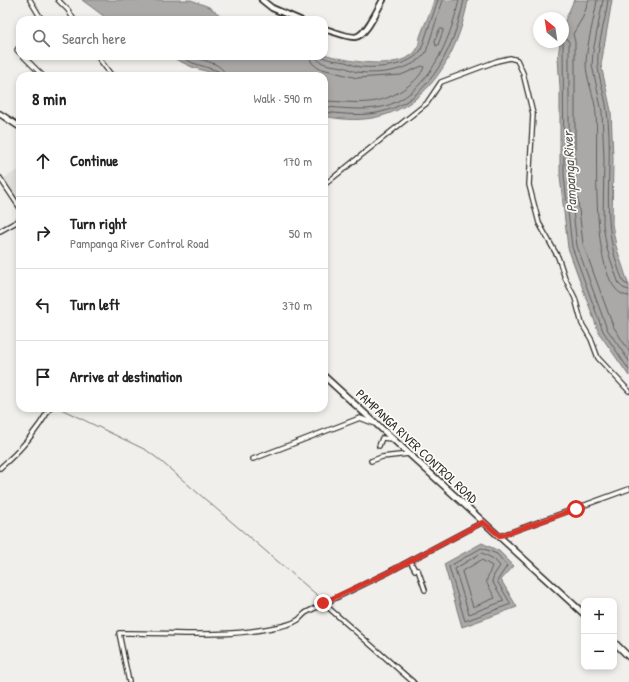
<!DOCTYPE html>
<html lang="en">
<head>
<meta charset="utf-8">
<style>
	body { margin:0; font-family:"Patrick Hand",sans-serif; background:#f2f2f2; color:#222 }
	.controls { position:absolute; right:12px; bottom:12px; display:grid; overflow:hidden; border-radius:8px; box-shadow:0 2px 6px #0003 }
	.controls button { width:36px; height:36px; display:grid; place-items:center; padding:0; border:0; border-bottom:1px solid #e0e0e0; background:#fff; color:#222; font:20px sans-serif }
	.compass { position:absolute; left:533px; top:12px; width:36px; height:36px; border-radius:50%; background:#fff; box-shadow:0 2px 6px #0003; rotate:330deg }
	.stop { position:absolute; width:12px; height:12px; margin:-9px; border:3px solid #d93025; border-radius:50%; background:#fff }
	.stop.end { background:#d93025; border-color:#fff; box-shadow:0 1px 4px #0008 }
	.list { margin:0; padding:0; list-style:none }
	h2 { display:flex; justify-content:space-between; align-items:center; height:52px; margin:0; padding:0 16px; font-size:17px }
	h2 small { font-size:13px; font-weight:400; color:#767676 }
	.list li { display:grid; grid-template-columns:26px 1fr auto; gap:12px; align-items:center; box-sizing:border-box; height:72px; padding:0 16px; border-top:1px solid #e0e0e0 }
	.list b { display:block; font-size:15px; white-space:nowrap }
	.list p { margin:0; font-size:13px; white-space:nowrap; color:#767676 }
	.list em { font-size:13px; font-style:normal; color:#767676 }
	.icon { flex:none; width:22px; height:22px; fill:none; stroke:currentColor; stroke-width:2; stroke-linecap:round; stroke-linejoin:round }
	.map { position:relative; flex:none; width:629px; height:682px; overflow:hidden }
	.search { position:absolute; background:#fff; box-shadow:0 2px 6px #0003; left:16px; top:16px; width:312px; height:44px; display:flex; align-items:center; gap:10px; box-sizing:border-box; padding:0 14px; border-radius:12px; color:#767676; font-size:15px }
	.panel { position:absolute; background:#fff; box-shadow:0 2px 6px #0003; left:16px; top:72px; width:312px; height:340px; border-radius:12px }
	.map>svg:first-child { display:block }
	.built { fill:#e1e0dc }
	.water { fill:#aaa9a7; stroke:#777775 }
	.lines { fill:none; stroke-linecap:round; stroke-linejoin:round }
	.shore { stroke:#5e5d5d; stroke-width:1 }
	.stream { stroke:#777775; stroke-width:1 }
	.minor-casing { stroke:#2b2b2b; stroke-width:6 }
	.tertiary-casing { stroke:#2b2b2b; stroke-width:8 }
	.secondary-casing { stroke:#2b2b2b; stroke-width:8 }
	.minor { stroke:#fdfcf7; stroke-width:3.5 }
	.tertiary { stroke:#fdfcf7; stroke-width:4.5 }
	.secondary { stroke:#fdfcf7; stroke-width:5 }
	.route { stroke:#d93025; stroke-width:5 }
	.labels { text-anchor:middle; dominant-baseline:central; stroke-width:3.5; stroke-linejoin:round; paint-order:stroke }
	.street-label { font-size:13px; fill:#2b2b2b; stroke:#fdfcf7 }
	.water-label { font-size:14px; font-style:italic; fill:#575756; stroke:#fdfcf7 }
</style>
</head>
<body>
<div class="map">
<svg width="629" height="682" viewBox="0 0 629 682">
	<rect width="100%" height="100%" fill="#f0efeb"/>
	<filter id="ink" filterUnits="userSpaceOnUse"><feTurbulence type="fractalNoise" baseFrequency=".025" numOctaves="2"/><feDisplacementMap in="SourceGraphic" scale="8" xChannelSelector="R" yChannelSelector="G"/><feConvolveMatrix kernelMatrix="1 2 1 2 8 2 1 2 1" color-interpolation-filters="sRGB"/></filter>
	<g filter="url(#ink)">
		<!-- built -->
		<polygon class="built" points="20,169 20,204 4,178"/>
		<!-- water -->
		<g class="water">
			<polygon points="82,0 191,0 209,7 221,16 233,20 109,20"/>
			<path d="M434 0H468C454 75 407 135 324 116V76H222L192 67 169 56H324V54C345 61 398 71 415 52 419 47 419 42 420 37 424 24 431 13 434 0Z"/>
			<polygon points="574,0 612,0 601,65 611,111 613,158 612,224 616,246 629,286 629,376 599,333 568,248 560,176 560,88 558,58 560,42 563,42 563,25"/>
			<polygon points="482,543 499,551 514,566 501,580 517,607 462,627 444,564"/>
		</g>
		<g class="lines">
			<!-- shore -->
			<g class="shore">
				<polyline points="589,0 583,17 573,34 575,42 575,175 583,244 613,326 629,351"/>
				<path d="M597 0C594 21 587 42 586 63 586 80 595 96 596 114 599 144 587 295 629 296"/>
				<polyline points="603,0 593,52 592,65 602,112 604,158 603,225 607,249 619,284 623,288 629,290"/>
				<path d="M608 0C606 18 600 36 598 54 596 74 605 92 607 111 615 172 597 222 624 283L629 285"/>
				<polygon points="440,29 443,29 443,31 438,45 436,46 435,41"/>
				<polyline points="563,34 569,42 569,175 577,246 607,329 629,361"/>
				<polyline points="563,40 564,176 572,247 603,331 629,370"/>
				<polyline points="179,56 193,63 218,71 220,76"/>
				<path d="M191 56C201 61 224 62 225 76"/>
				<path d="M309 56 312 63 318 68 357 78 401 75 422 66 424 67C421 75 415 81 408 86 379 108 358 102 324 101"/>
				<path d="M315 56C320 66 333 65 343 67 348 68 352 71 357 72 378 75 414 71 426 52L443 0"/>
				<path d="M321 56C328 61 337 60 345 62 350 63 354 66 360 67 379 68 410 67 421 50L438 0"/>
				<path d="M324 107C344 108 362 111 382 107 428 96 450 41 459 0"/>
				<path d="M324 112C344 114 365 117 385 111 432 98 455 44 464 0"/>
				<polygon points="482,548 497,554 507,566 497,581 511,604 465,621 449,567"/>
				<polygon points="482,553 494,559 500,566 494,575 492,581 504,601 469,614 455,569"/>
				<path d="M482 560 492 566C484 587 485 578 495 598L473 607 462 572Z"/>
			</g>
			<!-- stream -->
			<g class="stream">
				<polyline points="59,408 146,450 157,458 324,601"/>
				<polyline points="327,604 417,682"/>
			</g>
			<!-- minor casing -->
			<g class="minor-casing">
				<g id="minor">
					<polyline points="30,0 42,20"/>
					<polyline points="58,0 68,10 74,20"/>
					<polyline points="20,46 17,50 20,53"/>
					<polyline points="23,56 43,76"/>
					<polyline points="97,56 112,76"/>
					<polyline points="0,178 20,208"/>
					<polyline points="324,185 427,103 441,82 497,61 510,58 517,60 523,73 533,114 529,185 539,223 558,257 565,278 575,298 582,324 591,339 598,358 629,391"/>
					<polyline points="0,231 20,220"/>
					<polyline points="379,446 382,438 392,439"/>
					<polyline points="253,459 360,418 373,423"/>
					<polyline points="371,461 382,457 409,454"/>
					<path d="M0 468C21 450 37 431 50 408"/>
					<polyline points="500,536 629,489"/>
					<polyline points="410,561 415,570 418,570 425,590"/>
					<polyline points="323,603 413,682"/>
					<path d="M129 682 119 633C168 632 217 638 266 629 276 627 289 626 298 620 301 618 303 614 307 612L387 573 483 522"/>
				</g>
			</g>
			<!-- tertiary casing -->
			<g class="tertiary-casing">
				<g id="tertiary">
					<polyline points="262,0 272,8 300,20"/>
					<path d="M324 29C333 31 345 37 355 37 366 36 377 10 383 0"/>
				</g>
			</g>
			<!-- secondary casing -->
			<g class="secondary-casing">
				<g id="secondary">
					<polyline points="0,114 20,127"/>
					<polyline points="324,376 584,614"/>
					<polyline points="614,642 629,657"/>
				</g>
			</g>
			<!-- minor -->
			<use href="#minor" class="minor"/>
			<!-- tertiary -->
			<use href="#tertiary" class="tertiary"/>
			<!-- secondary -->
			<use href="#secondary" class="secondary"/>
		</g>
	</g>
	<g class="lines" filter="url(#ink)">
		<!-- route -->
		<polyline class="route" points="323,603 387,573 483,522 500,536 576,509"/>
	</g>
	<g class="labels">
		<!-- street labels -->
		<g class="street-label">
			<text transform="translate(417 446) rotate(43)">PAMPANGA RIVER CONTROL ROAD</text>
		</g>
		<!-- water labels -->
		<g class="water-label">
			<text transform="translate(569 172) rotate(-93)">Pampanga River</text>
		</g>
	</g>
</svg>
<div class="controls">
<button>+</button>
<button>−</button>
</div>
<svg class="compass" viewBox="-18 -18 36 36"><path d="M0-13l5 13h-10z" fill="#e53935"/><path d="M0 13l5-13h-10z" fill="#767676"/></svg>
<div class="stop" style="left:576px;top:509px"></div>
<div class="stop end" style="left:323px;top:603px"></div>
<div class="search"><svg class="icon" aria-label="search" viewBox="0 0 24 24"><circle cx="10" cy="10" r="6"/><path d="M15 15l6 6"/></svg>Search here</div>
<section class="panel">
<h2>8 min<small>Walk · 590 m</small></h2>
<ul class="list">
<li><svg class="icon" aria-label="ahead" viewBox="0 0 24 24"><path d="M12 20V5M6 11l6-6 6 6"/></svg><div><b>Continue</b></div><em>170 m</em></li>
<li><svg class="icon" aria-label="right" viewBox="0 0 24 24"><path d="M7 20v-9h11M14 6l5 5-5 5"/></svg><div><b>Turn right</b><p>Pampanga River Control Road</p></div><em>50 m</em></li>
<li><svg class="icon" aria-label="left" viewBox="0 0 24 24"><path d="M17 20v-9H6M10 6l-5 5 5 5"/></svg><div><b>Turn left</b></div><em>370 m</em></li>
<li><svg class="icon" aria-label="arrive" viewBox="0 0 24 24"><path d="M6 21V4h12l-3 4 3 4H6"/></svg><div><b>Arrive at destination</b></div></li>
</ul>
</section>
</div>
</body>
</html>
